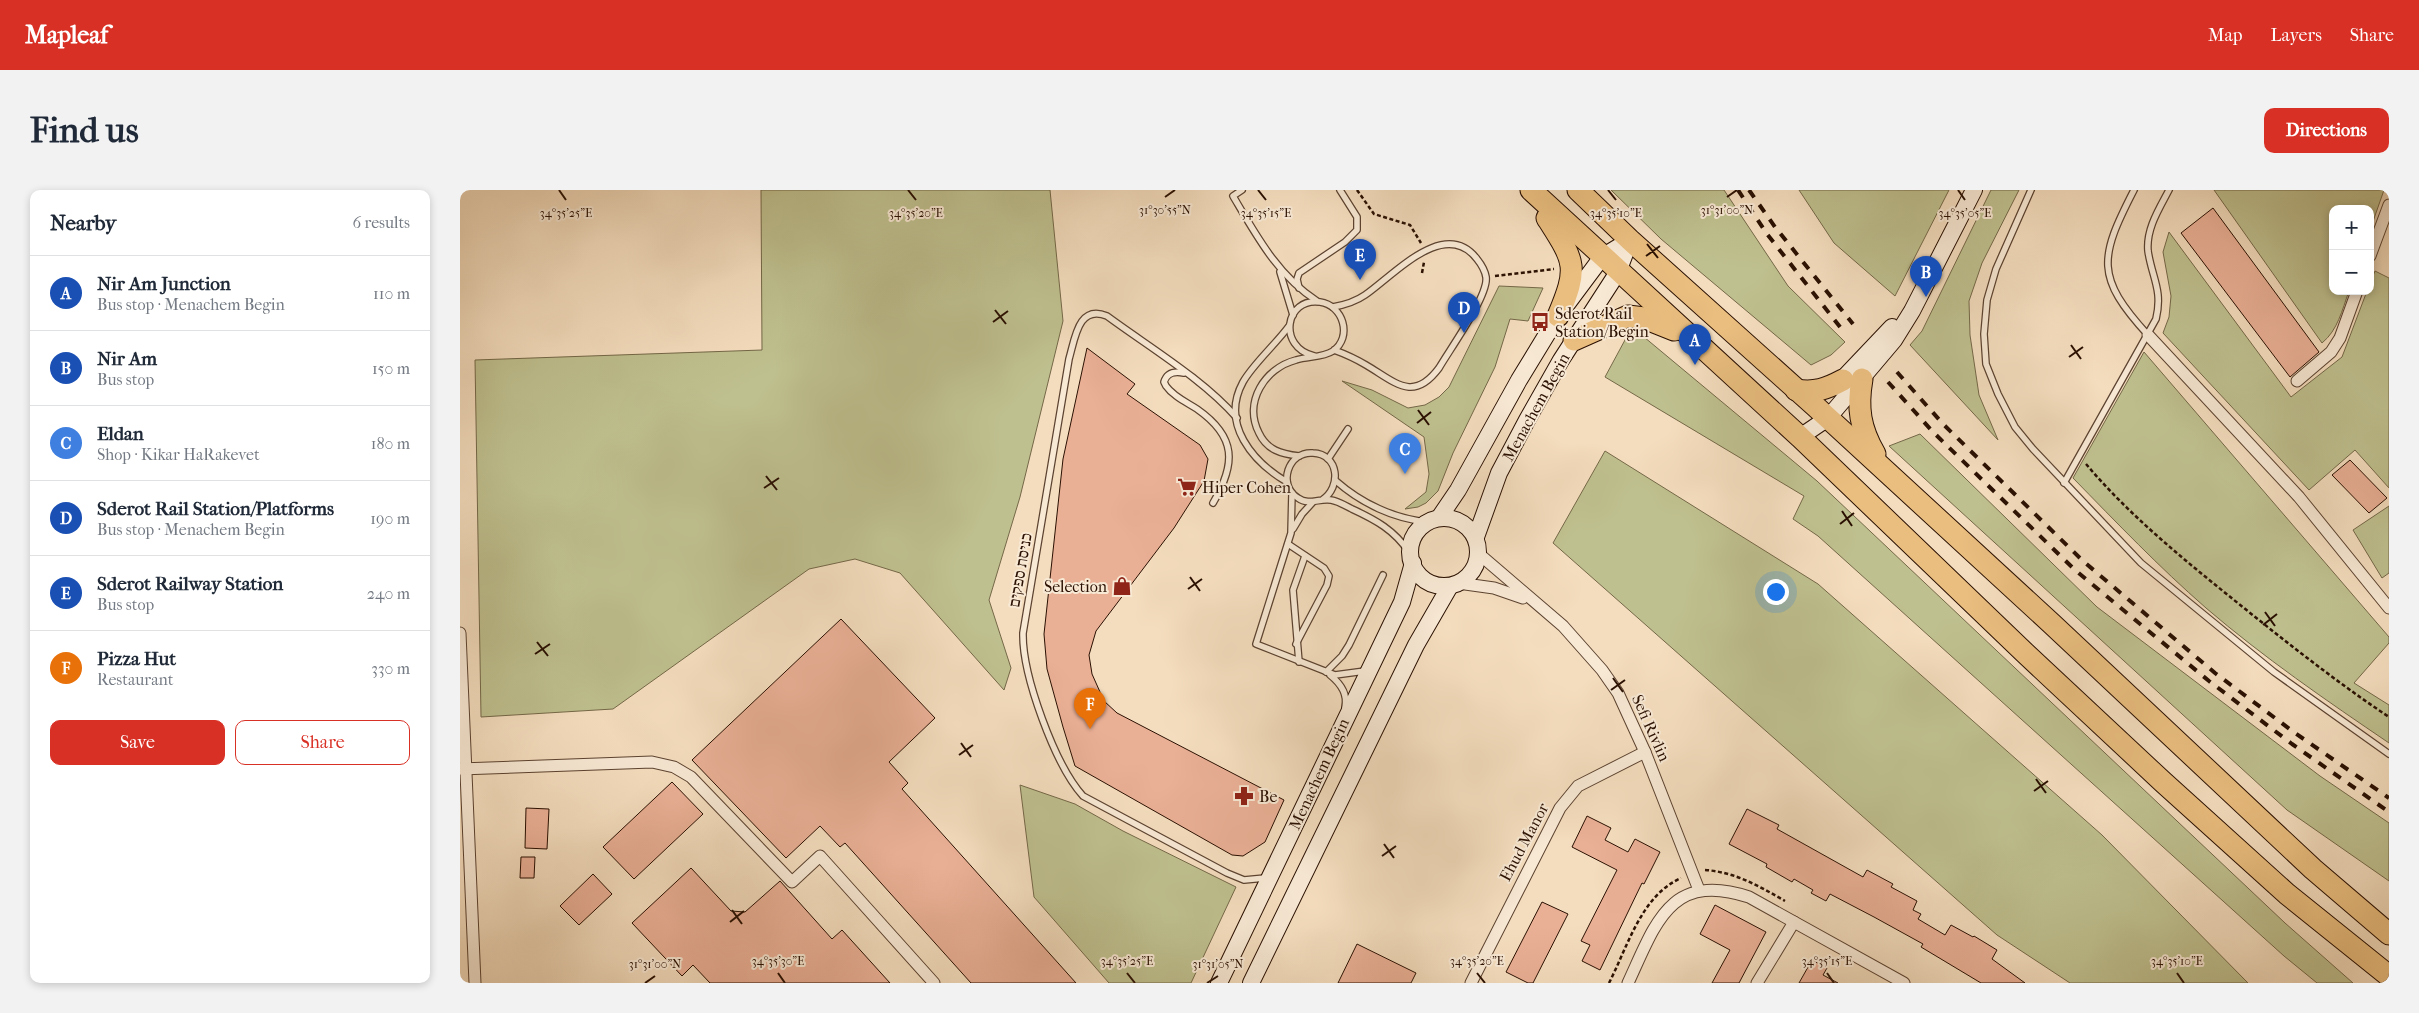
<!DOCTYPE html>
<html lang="en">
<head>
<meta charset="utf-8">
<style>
	body { margin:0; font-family:"IM FELL French Canon","Frank Ruhl Libre",serif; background:#f2f2f3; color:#1f2937 }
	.controls { position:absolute; right:15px; top:15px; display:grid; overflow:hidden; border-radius:10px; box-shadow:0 2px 8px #0003 }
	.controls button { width:45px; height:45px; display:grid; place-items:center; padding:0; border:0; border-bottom:1px solid #e0e1e3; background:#fff; color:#1f2937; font:25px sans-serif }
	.you { position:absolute; left:1315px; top:401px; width:18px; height:18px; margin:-12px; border:4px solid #fff; border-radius:50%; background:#1a73e8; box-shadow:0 0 0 8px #1a73e833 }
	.badge { display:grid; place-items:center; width:32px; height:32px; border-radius:50%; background:#d93025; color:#fff; font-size:16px; font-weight:700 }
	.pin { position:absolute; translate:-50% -41px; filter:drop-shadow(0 1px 2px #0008) }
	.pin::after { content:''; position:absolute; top:26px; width:18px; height:15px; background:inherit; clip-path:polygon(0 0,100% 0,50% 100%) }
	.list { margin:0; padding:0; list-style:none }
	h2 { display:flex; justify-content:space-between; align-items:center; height:65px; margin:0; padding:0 20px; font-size:21px }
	h2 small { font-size:16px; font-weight:400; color:#747a83 }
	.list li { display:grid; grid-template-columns:32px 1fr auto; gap:15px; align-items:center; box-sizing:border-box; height:75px; padding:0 20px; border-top:1px solid #e0e1e3 }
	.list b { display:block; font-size:19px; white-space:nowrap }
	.list p { margin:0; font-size:16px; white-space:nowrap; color:#747a83 }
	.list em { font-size:16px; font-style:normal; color:#747a83 }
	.actions { display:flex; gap:10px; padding:15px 20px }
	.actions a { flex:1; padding:11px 0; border:1px solid #d93025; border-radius:10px; text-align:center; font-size:18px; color:#d93025 }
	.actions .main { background:#d93025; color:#fff }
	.map { position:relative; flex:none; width:1929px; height:793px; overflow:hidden; border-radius:10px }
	header { display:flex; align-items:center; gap:30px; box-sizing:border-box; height:70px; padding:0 25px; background:#d93025; color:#fff }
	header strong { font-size:24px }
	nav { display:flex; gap:28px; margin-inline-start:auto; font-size:18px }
	.intro { display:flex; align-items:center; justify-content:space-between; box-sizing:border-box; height:120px; padding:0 30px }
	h1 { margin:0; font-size:35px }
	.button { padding:12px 22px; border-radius:10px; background:#d93025; color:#fff; font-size:18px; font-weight:700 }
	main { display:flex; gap:30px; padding:0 30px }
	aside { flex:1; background:#fff; border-radius:10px; box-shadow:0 2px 8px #0003 }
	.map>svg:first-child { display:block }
	.green { fill:#bfc08f; stroke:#746848 }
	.building { fill:#eab096; stroke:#2a1002 }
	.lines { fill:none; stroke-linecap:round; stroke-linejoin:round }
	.lane-casing { stroke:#5c4331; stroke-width:8 }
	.street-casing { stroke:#5c4331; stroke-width:13 }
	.secondary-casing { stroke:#2a1002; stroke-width:18 }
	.highway-casing { stroke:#2a1002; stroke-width:23 }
	.path { stroke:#2a1002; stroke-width:2.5; stroke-dasharray:4 2.5; stroke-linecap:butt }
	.lane { stroke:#f8e9d5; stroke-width:5.5 }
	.street { stroke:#f8e9d5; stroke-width:11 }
	.secondary { stroke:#f8e9d5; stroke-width:16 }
	.highway { stroke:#eabe7f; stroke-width:21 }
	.rail { stroke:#2a1002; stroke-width:4; stroke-dasharray:9 9; stroke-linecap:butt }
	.ticks { fill:none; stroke:#2a1002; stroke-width:2 }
	.labels { text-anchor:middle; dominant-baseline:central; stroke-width:4; stroke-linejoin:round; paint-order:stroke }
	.poi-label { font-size:16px; fill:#2a1002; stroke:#f8e9d5; text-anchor:start }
	.street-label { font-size:16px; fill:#2a1002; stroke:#f8e9d5 }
	.ticks-label { font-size:12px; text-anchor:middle; fill:#2a1002; stroke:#f8e9d5; stroke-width:4; stroke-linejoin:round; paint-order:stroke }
</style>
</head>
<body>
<header>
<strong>Mapleaf</strong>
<nav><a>Map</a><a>Layers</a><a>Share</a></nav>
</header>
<div class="intro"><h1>Find us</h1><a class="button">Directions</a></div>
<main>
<aside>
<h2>Nearby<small>6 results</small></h2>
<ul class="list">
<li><span class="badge" style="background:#1a4fb4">A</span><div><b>Nir Am Junction</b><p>Bus stop · Menachem Begin</p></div><em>110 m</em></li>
<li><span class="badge" style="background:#1a4fb4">B</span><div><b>Nir Am</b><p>Bus stop</p></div><em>150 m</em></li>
<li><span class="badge" style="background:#3f7fe0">C</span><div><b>Eldan</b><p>Shop · Kikar HaRakevet</p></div><em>180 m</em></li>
<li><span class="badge" style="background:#1a4fb4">D</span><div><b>Sderot Rail Station/Platforms</b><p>Bus stop · Menachem Begin</p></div><em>190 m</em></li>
<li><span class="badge" style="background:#1a4fb4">E</span><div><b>Sderot Railway Station</b><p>Bus stop</p></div><em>240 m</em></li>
<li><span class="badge" style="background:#e8710a">F</span><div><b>Pizza Hut</b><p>Restaurant</p></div><em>330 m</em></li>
</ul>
<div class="actions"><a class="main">Save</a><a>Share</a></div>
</aside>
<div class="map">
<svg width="1929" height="793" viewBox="0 0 1929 793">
	<rect width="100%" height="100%" fill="#f4ddbe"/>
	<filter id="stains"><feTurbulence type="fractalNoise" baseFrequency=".004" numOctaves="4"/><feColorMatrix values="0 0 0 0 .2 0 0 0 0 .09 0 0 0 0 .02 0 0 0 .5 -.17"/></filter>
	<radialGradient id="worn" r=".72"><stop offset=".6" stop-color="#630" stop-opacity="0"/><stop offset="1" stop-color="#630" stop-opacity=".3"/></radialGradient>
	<!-- green -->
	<g class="green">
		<polygon points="301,0 590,0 603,131 560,307 529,410 551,478 544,500 440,383 395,369 349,379 153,519 21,527 15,170 302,160"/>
		<polygon points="1151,0 1264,0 1328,96 1385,152 1371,165 1351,175 1201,49"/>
		<polygon points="1339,0 1489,0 1435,106 1374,53"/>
		<polygon points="1531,0 1559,0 1522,73 1509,111 1510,145 1519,205 1538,250 1450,155 1462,141"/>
		<path d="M1754 0H1924L1910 40V19H1873V101H1889C1882 120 1878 140 1862 153Z"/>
		<polygon points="1709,42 1831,207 1882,167 1907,101 1910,101 1910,93 1915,81 1929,88 1929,298 1895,260 1849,300 1703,143 1709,127 1711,106 1703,62"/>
		<polygon points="1039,96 1083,98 1068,131 1050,129 1035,177 993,263 978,301 966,313 958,317 945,319 966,302 969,284 964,247 882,191 912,200 948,218 965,215 979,207 989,197"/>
		<polygon points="1172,137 1357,291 1825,733 1893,793 1857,793 1824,766 1358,346 1333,329 1344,306 1145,187"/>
		<path d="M1684 162 1929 447V453L1894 493 1929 515V553C1867 511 1803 467 1746 418 1699 377 1657 333 1613 288Z"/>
		<polygon points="1460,244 1637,417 1860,586 1929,633 1929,691 1827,620 1429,256"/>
		<polygon points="1145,261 1358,394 1642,645 1788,793 1610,793 1537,745 1093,353"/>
		<polygon points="1929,316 1929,383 1922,388 1893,340"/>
		<polygon points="560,595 615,614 663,641 776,697 731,793 649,793 574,707"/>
	</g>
	<!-- building -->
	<g class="building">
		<polygon points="1753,18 1859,162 1830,187 1721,43"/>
		<polygon points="627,158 675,194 667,204 740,255 748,269 744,291 714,338 636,441 629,465 632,484 644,511 657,523 824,610 805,652 783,666 772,665 615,576 603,537 587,479 584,444 603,269"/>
		<polygon points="1890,270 1927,308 1909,323 1872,285"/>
		<polygon points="381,429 475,528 429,572 448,593 442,599 616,793 511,793 385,653 380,657 360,636 326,668 232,570"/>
		<polygon points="212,592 243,624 174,689 143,657"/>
		<polygon points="66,618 89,619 87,659 65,658"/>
		<polygon points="1287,619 1319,635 1317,639 1403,687 1407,680 1433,694 1431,697 1457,711 1453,720 1461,724 1458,729 1485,745 1491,735 1513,747 1514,746 1537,760 1532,769 1565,793 1521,793 1461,757 1463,754 1414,727 1370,704 1366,711 1351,703 1353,700 1334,689 1332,692 1306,677 1307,674 1269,654"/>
		<polygon points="1127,626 1151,638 1145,650 1168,662 1175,649 1200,662 1184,694 1182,693 1140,780 1122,771 1130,755 1121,751 1157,680 1112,657"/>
		<polygon points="61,667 75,667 74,688 60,688"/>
		<polygon points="231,678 271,721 285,722 320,691 372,749 382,740 430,793 250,793 233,775 222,786 172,733"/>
		<polygon points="133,684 152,704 119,735 100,716"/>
		<polygon points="1082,712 1108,724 1073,793 1068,793 1046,782"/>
		<polygon points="1255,715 1306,742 1279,793 1252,793 1270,760 1240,744"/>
		<polygon points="897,754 956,783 951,793 878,793"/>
		<polygon points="1352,770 1367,778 1363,785 1378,793 1339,793"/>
	</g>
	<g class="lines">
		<!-- lane casing -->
		<g class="lane-casing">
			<g id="lane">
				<path d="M782 0 773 6C796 45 818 86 857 111"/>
				<polyline points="1571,0 1536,79 1527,110 1524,144 1526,174 1538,204 1555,237 1573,259 1681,373 1814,482 1929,564"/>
				<path d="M1674 0C1639 68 1635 87 1688 145"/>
				<polyline points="820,82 833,125"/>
				<polyline points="839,98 837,89 839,83 885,52 897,40 897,27 880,0"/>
				<path d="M873 117C884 115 895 112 905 105 934 85 985 27 1017 69 1021 74 1025 81 1026 87 1029 105 990 159 979 178 953 213 935 192 906 175 896 169 885 164 874 160"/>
				<path d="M724 183C715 181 707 182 704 192L706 196C713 206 726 212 737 219 777 247 776 274 753 313"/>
				<path d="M777 228C743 189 689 157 647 126 618 114 615 149 609 169L563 443C562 485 595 575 623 606L767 683 784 690 805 688"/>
				<path d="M839 266C821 264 807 260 799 243 783 212 805 178 836 170 848 166 862 168 873 161 893 147 883 115 860 112 825 107 817 157 854 166"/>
				<polyline points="868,269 888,239"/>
				<path d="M876 291C901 313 934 329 968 332"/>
				<path d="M827 292C793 272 760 234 783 192 793 174 816 154 829 136"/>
				<path d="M1604 293 1696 129C1703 100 1692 88 1688 61 1686 39 1699 19 1709 0"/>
				<polyline points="832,303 831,343 796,454 875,485 905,481"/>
				<path d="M862 310C882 297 879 264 853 263 828 261 817 295 838 308 849 316 859 308 871 310 878 311 886 316 892 319 916 330 934 340 949 362"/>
				<polyline points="833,339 842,324 853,312"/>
				<polyline points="828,354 864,378 869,386 867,395 836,454"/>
				<polyline points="839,472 833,400 845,366"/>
				<polyline points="866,482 882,466 889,455 923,385"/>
				<path d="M870 485C880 493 888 504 885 517"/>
			</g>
		</g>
		<!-- street casing -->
		<g class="street-casing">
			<g id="street">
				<polyline points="1910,66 1929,15"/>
				<polyline points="1688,145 1839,307 1929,418"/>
				<polyline points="1837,191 1871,162 1880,148 1897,101"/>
				<polyline points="1019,364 1103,436 1142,480 1158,503 1185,562 1239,700"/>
				<polyline points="998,393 1034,398 1063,408"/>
				<polyline points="0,443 15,793"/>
				<polyline points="0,579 192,572 214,577 231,587 332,692 360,666 474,793"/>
				<polyline points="1011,793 1100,618 1118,596 1185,562"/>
				<path d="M1168 793C1196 733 1210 681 1289 707L1444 793"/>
				<polyline points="1297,793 1334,732"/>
			</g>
		</g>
		<!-- secondary casing -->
		<g class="secondary-casing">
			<g id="secondary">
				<polyline points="1375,197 1432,137"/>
				<polyline points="1340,247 1368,228 1434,150 1452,121 1514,0"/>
				<circle cx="984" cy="362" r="34"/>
				<polyline points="979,328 998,300 1059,190 1098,126 1142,67 1170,50"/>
				<polyline points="1016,347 1039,283 1067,230 1101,170 1158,82 1170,50"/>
				<polyline points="759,793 942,412 953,373"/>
				<polyline points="791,793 956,455 990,396"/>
			</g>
		</g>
		<!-- highway casing -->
		<g class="highway-casing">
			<g id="highway">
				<polyline points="1071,0 1340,247 1565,463 1703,592 1827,704 1929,786"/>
				<polyline points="1118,0 1170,50 1355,216 1592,434 1853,679 1929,744"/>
				<path d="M1087 28C1115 72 1119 76 1098 126"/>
				<polyline points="1114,150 1168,126 1184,128 1214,140"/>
				<path d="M1402 189C1397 218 1400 238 1415 264"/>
				<path d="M1336 200C1355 203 1366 199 1383 190"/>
			</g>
		</g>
		<!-- path -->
		<g class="path">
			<polyline points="897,0 914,24 950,35 961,53"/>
			<polyline points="962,83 964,72"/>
			<polyline points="1035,86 1094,79"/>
			<path d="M1626 274C1669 325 1722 368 1774 410 1825 451 1875 491 1929 527"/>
			<path d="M1245 680C1275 682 1299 696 1325 711"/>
			<path d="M1149 793C1168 756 1181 706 1221 688"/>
		</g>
		<!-- lane -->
		<use href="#lane" class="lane"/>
		<!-- street -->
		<use href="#street" class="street"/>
		<!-- secondary -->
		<use href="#secondary" class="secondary"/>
		<!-- highway -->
		<use href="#highway" class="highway"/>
		<!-- rail -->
		<g class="rail">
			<polyline points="1278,0 1307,44 1384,142"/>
			<polyline points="1289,0 1315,37 1393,134"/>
			<polyline points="1437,182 1483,234 1623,371 1755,483 1835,543 1929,608"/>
			<polyline points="1428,192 1473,242 1615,380 1749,491 1832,554 1929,622"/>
		</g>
	</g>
	<!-- ticks -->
	<path class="ticks" d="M99 0 106 10M448 0 456 10M798 0 806 10M1148 0 1156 10M1498 0 1505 10M705 7 715 0M1267 7 1277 0M1187 54 1198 68M1186 66 1200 56M535 120 546 134M533 132 548 121M1611 155 1621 169M1609 167 1623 157M958 220 969 235M957 233 971 222M306 286 317 300M304 298 319 288M1382 321 1392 336M1380 334 1394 323M730 387 740 401M728 399 742 389M1805 422 1815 436M1803 435 1817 424M77 452 88 466M75 464 90 454M1153 488 1163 502M1151 500 1165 490M501 553 511 567M499 565 513 555M1576 589 1586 603M1574 601 1588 591M924 654 934 668M922 666 936 656M272 720 282 734M270 732 284 721M318 783 325 793M667 783 675 793M1017 783 1025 793M1367 783 1374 793M1717 783 1724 793M185 793 195 786M747 793 758 786"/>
	<!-- icons -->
	<defs>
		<g id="bus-bare" transform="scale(1.5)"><path d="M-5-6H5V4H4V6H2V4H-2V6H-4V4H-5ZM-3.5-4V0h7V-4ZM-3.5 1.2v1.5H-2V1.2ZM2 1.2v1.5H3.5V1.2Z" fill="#8f2418" stroke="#f8e9d5" stroke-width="2.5" paint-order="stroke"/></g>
		<g id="supermarket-bare" transform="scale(1.5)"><path d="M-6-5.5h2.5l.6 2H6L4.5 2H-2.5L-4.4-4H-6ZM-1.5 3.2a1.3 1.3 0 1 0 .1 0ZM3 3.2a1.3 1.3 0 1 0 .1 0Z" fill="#8f2418" stroke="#f8e9d5" stroke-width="2.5" paint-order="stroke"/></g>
		<g id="shop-bare" transform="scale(1.5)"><path d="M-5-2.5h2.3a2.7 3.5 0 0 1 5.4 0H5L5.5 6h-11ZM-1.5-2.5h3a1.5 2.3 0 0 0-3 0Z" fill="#8f2418" stroke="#f8e9d5" stroke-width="2.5" paint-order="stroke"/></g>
		<g id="pharmacy-bare" transform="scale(1.5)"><path d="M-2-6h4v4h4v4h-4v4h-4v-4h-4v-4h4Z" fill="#8f2418" stroke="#f8e9d5" stroke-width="2.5" paint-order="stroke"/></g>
	</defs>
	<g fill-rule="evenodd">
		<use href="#bus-bare" x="1080" y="132"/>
		<use href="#supermarket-bare" x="727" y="297"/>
		<use href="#shop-bare" x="662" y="396"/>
		<use href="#pharmacy-bare" x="784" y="606"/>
	</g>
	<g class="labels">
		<!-- poi labels -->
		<g class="poi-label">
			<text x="1095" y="123">Sderot Rail<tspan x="1095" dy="18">Station/Begin</tspan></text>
			<text x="742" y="297">Hiper Cohen</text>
			<text x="647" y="396" text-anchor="end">Selection</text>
			<text x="799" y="606">Be</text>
		</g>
		<!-- street labels -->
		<g class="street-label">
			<text transform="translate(1076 217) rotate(-61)">Menachem Begin</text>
			<text transform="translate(560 380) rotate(-80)">כניסת ספקים</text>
			<text transform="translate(1191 538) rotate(66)">Sefi Rivlin</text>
			<text transform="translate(859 584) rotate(-65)">Menachem Begin</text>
			<text transform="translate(1064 652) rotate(-62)">Ehud Manor</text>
		</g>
	</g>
	<g class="ticks-label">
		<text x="705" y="24">31°30'55"N</text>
		<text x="1267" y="24">31°31'00"N</text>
		<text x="106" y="27">34°35'25"E</text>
		<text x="456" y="27">34°35'20"E</text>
		<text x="806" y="27">34°35'15"E</text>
		<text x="1156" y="27">34°35'10"E</text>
		<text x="1505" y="27">34°35'05"E</text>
		<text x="318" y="775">34°35'30"E</text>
		<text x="667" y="775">34°35'25"E</text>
		<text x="1017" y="775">34°35'20"E</text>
		<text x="1367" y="775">34°35'15"E</text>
		<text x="1717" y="775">34°35'10"E</text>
		<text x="195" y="778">31°31'00"N</text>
		<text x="758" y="778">31°31'05"N</text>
	</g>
	<rect width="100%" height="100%" filter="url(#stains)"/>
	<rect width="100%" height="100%" fill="url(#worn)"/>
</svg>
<div class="controls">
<button>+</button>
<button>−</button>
</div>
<div class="you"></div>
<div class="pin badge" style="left:1235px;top:175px;background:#1a4fb4">A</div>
<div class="pin badge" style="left:1466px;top:107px;background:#1a4fb4">B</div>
<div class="pin badge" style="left:945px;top:284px;background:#3f7fe0">C</div>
<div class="pin badge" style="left:1004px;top:143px;background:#1a4fb4">D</div>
<div class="pin badge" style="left:900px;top:90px;background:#1a4fb4">E</div>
<div class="pin badge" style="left:630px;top:539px;background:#e8710a">F</div>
</div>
</main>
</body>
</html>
